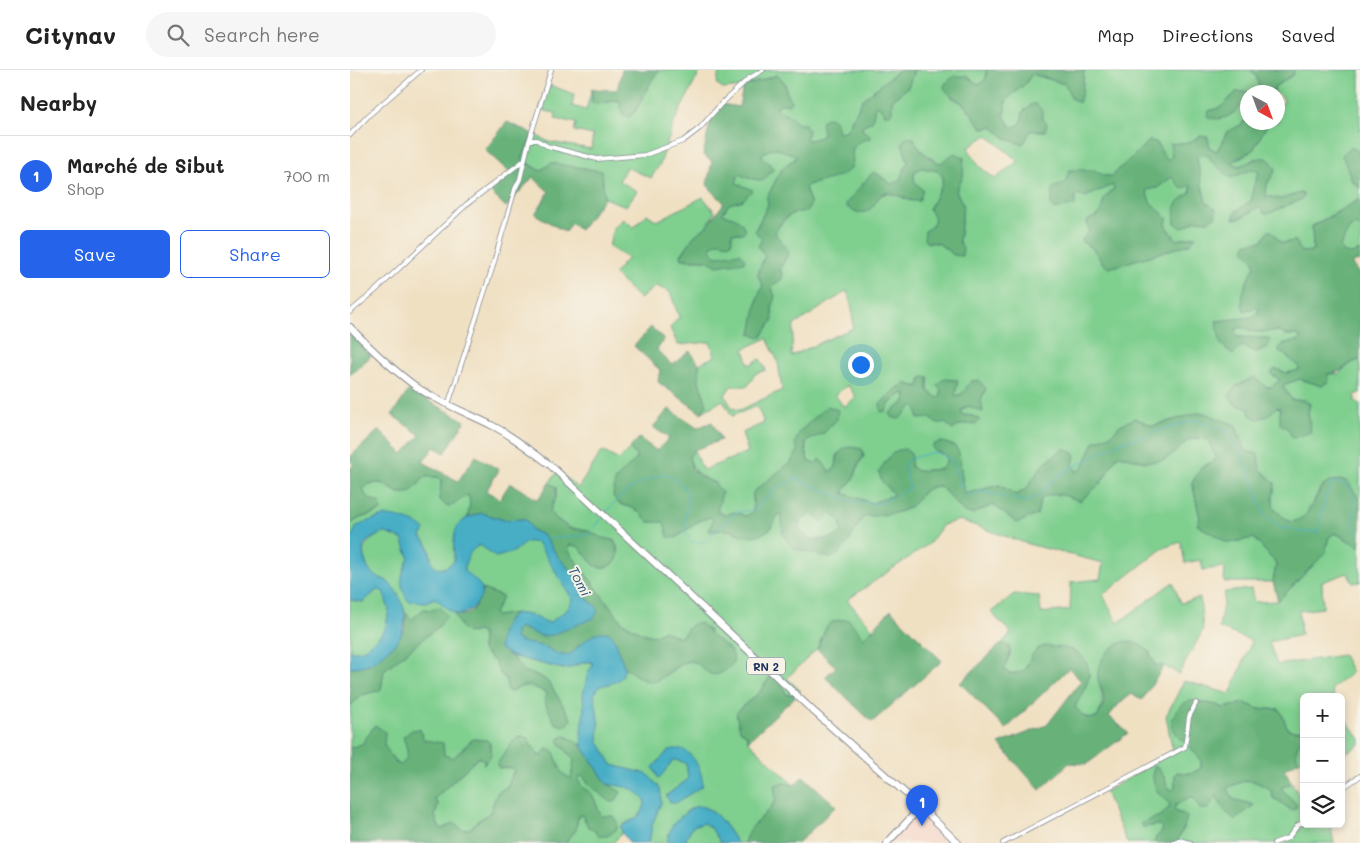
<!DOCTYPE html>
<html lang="en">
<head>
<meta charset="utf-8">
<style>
	body { margin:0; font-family:Mali,sans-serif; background:#f6f6f6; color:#222 }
	.controls { position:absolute; right:15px; bottom:15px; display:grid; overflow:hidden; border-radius:8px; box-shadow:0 2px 8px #0003 }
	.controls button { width:45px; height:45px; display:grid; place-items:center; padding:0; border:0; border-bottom:1px solid #e0e0e0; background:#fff; color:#222; font:25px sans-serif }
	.compass { position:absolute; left:890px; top:15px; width:45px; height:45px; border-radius:50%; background:#fff; box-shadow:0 2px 8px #0003; rotate:139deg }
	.you { position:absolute; left:510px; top:294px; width:18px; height:18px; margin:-12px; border:4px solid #fff; border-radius:50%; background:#1a73e8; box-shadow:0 0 0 8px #1a73e833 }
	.badge { display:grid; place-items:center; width:32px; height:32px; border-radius:50%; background:#2563eb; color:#fff; font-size:16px; font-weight:700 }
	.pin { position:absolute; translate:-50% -41px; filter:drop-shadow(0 1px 2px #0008) }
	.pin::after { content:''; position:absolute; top:26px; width:18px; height:15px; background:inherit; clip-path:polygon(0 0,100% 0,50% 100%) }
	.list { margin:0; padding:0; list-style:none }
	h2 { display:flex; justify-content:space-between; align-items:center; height:65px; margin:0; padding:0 20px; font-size:21px }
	h2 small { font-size:16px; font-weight:400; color:#767676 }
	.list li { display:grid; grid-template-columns:32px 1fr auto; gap:15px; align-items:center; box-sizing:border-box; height:80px; padding:0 20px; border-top:1px solid #e0e0e0 }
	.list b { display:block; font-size:19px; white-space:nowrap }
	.list p { margin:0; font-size:16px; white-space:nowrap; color:#767676 }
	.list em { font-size:16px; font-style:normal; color:#767676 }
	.actions { display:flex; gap:10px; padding:15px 20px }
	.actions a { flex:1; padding:11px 0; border:1px solid #2563eb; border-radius:8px; text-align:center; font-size:18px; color:#2563eb }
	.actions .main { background:#2563eb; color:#fff }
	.icon { flex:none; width:28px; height:28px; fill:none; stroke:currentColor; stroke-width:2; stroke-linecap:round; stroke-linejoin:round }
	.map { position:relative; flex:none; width:1010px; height:773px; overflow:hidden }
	header { display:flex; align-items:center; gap:30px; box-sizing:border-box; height:70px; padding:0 25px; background:#fff; border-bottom:1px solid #e0e0e0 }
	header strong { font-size:24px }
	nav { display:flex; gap:28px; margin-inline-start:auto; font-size:18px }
	.search { width:350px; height:45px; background:#f6f6f6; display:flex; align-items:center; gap:12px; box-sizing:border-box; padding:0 18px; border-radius:28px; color:#767676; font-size:19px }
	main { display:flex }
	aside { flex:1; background:#fff }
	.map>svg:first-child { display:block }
	.built { fill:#f6d2c4 }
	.green { fill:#7fcf8f; stroke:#4d7f76; fill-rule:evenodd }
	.forest { fill:#67b27a; stroke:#41706c; fill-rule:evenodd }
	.water { fill:#47aec6; stroke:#316e92 }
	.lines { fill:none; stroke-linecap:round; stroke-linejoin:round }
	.stream { stroke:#47aec6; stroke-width:1 }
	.street-casing { stroke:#868890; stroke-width:5.5 }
	.primary-casing { stroke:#868890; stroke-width:8 }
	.street { stroke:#fff; stroke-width:4 }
	.primary { stroke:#fff; stroke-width:6 }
	.labels { text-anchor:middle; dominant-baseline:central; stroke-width:4; stroke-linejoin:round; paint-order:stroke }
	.shield { fill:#f7f3e8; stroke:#5d6a87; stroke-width:1 }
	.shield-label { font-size:11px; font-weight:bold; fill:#1b2f5e }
	.water-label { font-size:14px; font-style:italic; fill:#28557d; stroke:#f7f3e8 }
</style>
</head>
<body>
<header>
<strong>Citynav</strong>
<div class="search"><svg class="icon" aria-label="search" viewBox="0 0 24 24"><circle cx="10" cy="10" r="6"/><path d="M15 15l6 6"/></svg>Search here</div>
<nav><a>Map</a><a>Directions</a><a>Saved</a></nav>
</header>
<main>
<aside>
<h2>Nearby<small></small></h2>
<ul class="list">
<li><span class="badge">1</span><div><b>Marché de Sibut</b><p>Shop</p></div><em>700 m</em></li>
</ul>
<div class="actions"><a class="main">Save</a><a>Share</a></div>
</aside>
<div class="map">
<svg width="1010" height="773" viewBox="0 0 1010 773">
	<rect width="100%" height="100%" fill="#f7f3e8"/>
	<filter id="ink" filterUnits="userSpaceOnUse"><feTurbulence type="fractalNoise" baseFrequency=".02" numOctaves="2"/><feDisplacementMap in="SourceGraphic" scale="10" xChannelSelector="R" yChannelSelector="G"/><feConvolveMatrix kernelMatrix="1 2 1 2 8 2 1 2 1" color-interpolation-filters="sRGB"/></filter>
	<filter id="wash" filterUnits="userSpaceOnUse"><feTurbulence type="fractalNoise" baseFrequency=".0096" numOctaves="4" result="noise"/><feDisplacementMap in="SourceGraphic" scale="20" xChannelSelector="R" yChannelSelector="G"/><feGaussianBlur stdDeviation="1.12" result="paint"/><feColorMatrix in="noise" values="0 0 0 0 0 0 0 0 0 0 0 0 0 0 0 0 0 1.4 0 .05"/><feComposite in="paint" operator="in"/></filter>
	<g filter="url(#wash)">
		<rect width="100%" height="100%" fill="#f0e0c2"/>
		<!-- built -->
		<polygon class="built" points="572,739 605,773 541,773"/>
		<!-- green -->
		<g class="green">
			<polygon points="309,0 351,0 325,50 310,94 301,108 276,97 269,111 287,121 276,136 254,128 252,101 191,101 172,89 183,64 199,72 241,79 243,65 224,61 226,53 205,49 206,43 189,40 199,15 224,24 222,36 236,40 242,19 242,32 270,30 286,41 300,12"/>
			<polygon points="369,0 549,0 513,29 496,61 473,63 471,67 460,70 456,69 442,47 428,40 427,36 431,34 439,34 441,31 436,21 435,13 427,5 393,17 373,19 367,15"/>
			<path d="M564 0H636V9L630 14 626 13 616 6 601 27 612 33 625 47 631 57 635 59 642 56 657 69 675 72 680 61 692 48 682 34 673 42 671 54 663 57 660 56 654 45 656 30 675 14 682 4 715 14 722 29 732 22 734 0H900L906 4 910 22H886L871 37 859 41 882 44 894 33 897 34V48L891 55 877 62 867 81 860 78 850 66 840 72 821 74 822 86 820 89H816L806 72 799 71 762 106H755L744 100 725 127 728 124 735 127 763 115 764 119C761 121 757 124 755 128 749 140 755 145 738 150L737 153 744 180 753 194 845 166 827 170 816 155 817 148 800 132 796 120 807 118 822 107 842 114 832 158 846 150 858 151 866 139 856 132 852 116 847 88 850 85H858L862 92 903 99 909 103 903 118 902 130 886 141 884 149 891 148 909 137 951 123 931 129 915 126 917 114 926 100 905 88 895 95 888 96 882 92 903 80 918 53 928 52V35L934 32 933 28 924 21V17L943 5V0H1010V83L1003 78 1002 111 1010 118V129L962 156 963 181 951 182 945 171 931 173 918 162 912 171 894 180 903 189 905 196 898 210 906 238 909 239C905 252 878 250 866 251L892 276 907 282 917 268 887 267 884 261 891 256 906 262 928 261 935 265H947L950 267 949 271 934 274 949 296 950 300 937 303 926 299 931 310 921 317H916L898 338 918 346 927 337 931 338 961 362 958 342 960 335 954 330H942L933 317 935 314 950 309 972 316 976 304H988L1004 291 1010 290V323L1005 325V332L1010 333V430L997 411 972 416 955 446 949 451 940 452C919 437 922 438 925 413L910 399 896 381 885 355 847 343 803 356 785 348 771 355 762 364 744 372 733 397 727 402 723 395 693 394 677 418 667 425 649 415 614 425 609 383 596 385V394L590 399 567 401 561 397 531 410 544 425 522 433 493 424C496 416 502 412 505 406 508 398 508 393 514 387L487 385 486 397 480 403 465 394 458 391C454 369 454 372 474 363L477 336 441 392 403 422V442L396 446 384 442 375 445 367 441 365 413C349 406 344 404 339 387L344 380 353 400 398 382 392 363 414 353 407 336 382 346 373 330 351 343 357 335 349 311V294L365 286 360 272 328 275 320 258 329 247 320 222 306 216 290 229 264 204 278 188 259 177 263 158 273 149 284 157 297 144 307 151 353 127 365 142 356 157 344 166 331 185 336 190H357L366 186 361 180V176L381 163H393L372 144 379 134 393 130 402 120 385 113 389 103 398 108 413 83 424 77 446 85 445 89 433 97 417 127 418 135 405 160 412 170 415 186 407 205 413 215 408 227 402 263 409 267H412L422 250V238L424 226 422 218 423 215 433 206 430 199 439 182 425 163C433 147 445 141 461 134L455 118 458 115 488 106 501 96 502 80 509 71 512 56 522 51 525 36 528 35 535 44 542 42V30L558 17ZM637 65 668 91 645 109 629 96 618 78ZM552 73 567 78 587 92 613 106 606 121 613 135 609 172 604 185 588 173 576 172 585 149 579 139 592 115 593 107 588 101 572 98 565 101C562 111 565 114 573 120L561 131C552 127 541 121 531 125L528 104 541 114 549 111 558 92ZM497 221 502 238 503 258 441 286 444 255ZM417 268 428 292 432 320 390 340 382 338 375 325 381 316H398L405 304 416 300 410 289 399 295 394 279ZM578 306V321L588 328 591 325V321L587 315 605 326 612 324 618 336 611 341 612 345 623 346 627 353 610 355 602 360 595 351 580 348 564 335 549 349 540 343 555 332 556 325 552 323 539 334H530L541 323 555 313C569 318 569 317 578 306ZM498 315 506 327 494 337 485 325Z"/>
			<polygon points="1008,155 1010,157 1010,181 1002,184 994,183 990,177 1000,157"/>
			<path d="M851 368 858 370 866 387 865 390 851 398 842 413 850 448 878 473 904 468 924 491 926 495 923 512H874L875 497 853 500 851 490 835 493 831 472 813 478 753 525 768 553 823 512 831 533 850 528 853 560 829 604 814 596 805 595 799 580 748 609C753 626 755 631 747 648 735 650 733 646 725 637L739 607 738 599 682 585 677 596 672 602 660 604 654 599 660 584 659 576 652 573 661 563 641 542 664 524 689 526 691 543 720 540 721 512 750 509 753 493 678 474 609 450 593 455 580 473 497 530 523 559 514 568 509 562 477 556 467 579 437 608 451 621 440 625 436 624 430 610 420 607 409 623 390 638 398 671 444 715 432 713C429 722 426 731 420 738 411 750 398 758 394 773H387C373 752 354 718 329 749 323 758 317 762 318 773H299L302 755 311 733 297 704 262 695 248 670 249 654 244 624 250 616 273 604 275 596C280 600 288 608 294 609 316 615 330 586 344 592 350 594 355 600 360 604L376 576 363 567 357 558 339 557 333 566 328 567 314 561 303 566 292 563 272 552 222 486 218 479 220 475 228 476 243 494 269 481 264 470 252 468 238 461 219 458 205 448 200 441 206 426V417L199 413 208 401 228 418 252 381 269 390 280 378 287 388 265 410 268 433 287 440 299 452 314 451 326 468 349 451 360 447 363 450 359 461 380 460 394 466 420 459 428 444 432 443 433 464 443 478 496 475 513 447C526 445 544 445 556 439 571 432 569 416 590 416L614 442 622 444 643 435 691 429 697 425 710 424 751 413 767 386 770 385 794 392 806 391 817 388 838 370ZM325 679 352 716 317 725 337 710 338 706 336 694 331 691 323 690 308 708Z"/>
			<path d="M80 406 88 407 91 410 90 430 100 436 118 424 120 432 118 447C102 458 104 473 104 491 99 497 86 504 82 493 80 488 81 482 79 477 73 467 63 458 56 449L0 470V454L10 448 31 441 30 433C22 430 15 428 13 419L19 414 31 413 49 423 61 422 75 407Z"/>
			<path d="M481 443 490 451 492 461C484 471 473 469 460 470L449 459 450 451 460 444 465 445Z"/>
			<path d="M34 462 52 469 59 487 53 503 75 532 85 528 104 543 111 557 121 563 128 561 132 563V580L146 592 150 604 156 609 160 622C166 619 172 614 179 615 196 618 209 639 220 651V647L199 613 193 608 174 601 161 586 213 599C224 598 231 591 242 592L243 595C233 610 234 624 234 640 234 653 231 663 232 676L216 666 209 672 224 690 221 710 212 703 203 681 191 686 188 685 177 668 149 698H161L164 700 157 717 147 723 140 743 126 752 121 758 113 760 103 753 93 759 89 757 85 746 88 734 84 729 129 687 134 690V694L141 685 123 669 103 688 94 685 59 682 57 690 51 696C37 690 30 668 25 655L12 674 0 678V636L12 625 31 619 34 600 88 557 90 537 82 540 74 539 61 550C52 539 49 524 39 513 35 508 28 508 22 504 18 501 17 495 15 490 9 474 22 469 34 462Z"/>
			<path d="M985 463 1010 477V512L1003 513 998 503 972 512 973 538 949 541 951 565 919 572 927 595 993 585 1002 602 982 619 984 627H954V659L947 661 939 660C934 653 934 646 929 639H909L895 633 874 638C862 632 853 634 840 630L836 671 851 690V698C843 704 837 704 827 702L825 705V717L822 720C816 718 816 713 815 707L810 725 819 732 820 736 812 745 793 757 809 755 812 758V762L806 767 804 773H777L755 722 823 682 816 646 834 611 880 624 902 571 869 558 875 522 901 519 904 532 928 531 975 483 978 467Z"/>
			<path d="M176 471H184L189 475 223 529 218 539 199 553C177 543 170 542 146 547L144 543 153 527 132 519 114 501C115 490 119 480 130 475L146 487 163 482Z"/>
			<polygon points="27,520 34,521 39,540 36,557 29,567 11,581 0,581 0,530 13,532"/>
			<polygon points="991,646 993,646 1010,669 1010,674 991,686"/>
			<polygon points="954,666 954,689 949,691 945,685 947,675"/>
			<path d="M233 706 239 715C251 715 277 713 287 721 290 723 293 727 295 730 295 747 284 748 271 756L272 763 263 773H215L226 760 228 746 232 745 238 756 251 746 242 724 232 717 227 710 229 707Z"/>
			<polygon points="896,710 905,711 921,720 923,728 929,731 941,740 947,735 930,718 942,713 954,734 954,754 980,754 984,773 828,773 828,769 834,758 834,744 826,742 824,739 826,735 840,727 844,728 850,739 866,725 875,741 883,729 877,718"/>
			<polygon points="353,753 361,758 371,773 337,773 336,768 343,756"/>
		</g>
		<!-- forest -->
		<g class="forest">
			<path d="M272 0H309C297 14 293 33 280 47L273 45 269 30 245 35 242 32V19L267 20Z"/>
			<path d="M549 0H564L558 17 542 30V42L539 45 535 44 528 35 525 36 522 51 512 56V60L519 64 520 68C490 76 510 90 499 100 488 109 471 111 458 115L455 118 461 134 457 141C439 143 433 147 425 163L439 182 430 199 433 206 431 210 423 215 422 218 425 226 422 238 423 250 412 266 409 267 401 264 408 227 413 215C405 202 409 200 415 186L408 176 412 169 405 161 418 135 417 127 433 97 445 89 446 85 424 78 413 83 412 87 424 98 413 111 398 108 389 104 386 113 403 120 393 130 379 134 372 144C384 147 391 148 395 160L393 163H382V171L380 174 368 172 361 176V179L366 186 390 183 395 189 394 192 367 196 357 190 332 189 331 186 344 166 356 157 374 133 357 115 362 91 353 85 360 53 371 34 389 37 393 17 427 5 435 13 436 21 441 32 439 34H430L427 36 428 40 442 47 447 54H455L458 61 456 69 460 70 471 67 473 63 471 51 478 47 485 50 488 62 496 61 513 29Z"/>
			<path d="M636 0H734L732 22 729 33 722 29 715 14 682 4 675 14 656 30 654 45 660 56 664 57 671 54 673 42 682 34H686L692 40V48L697 54 695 61H680L675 72 671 74 657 69 642 56C638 58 634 60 631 56 625 50 621 40 613 34 605 27 602 28 594 18L595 14 604 6H616L626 13 630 14 636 9Z"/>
			<polygon points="900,0 943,0 944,1 943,5 924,17 924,21 926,22 910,22 906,5"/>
			<path d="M886 22H899H898L897 34 894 33C881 45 877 51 859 48L857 45 859 41 871 37Z"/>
			<path d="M897 48 898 52 918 53 903 80 882 92 888 96C903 93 917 77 926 100L917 114 916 126 931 129 951 123 954 125 952 129 918 144 914 143 909 137 891 148 883 149 886 141 902 130 903 118 909 103 903 99 881 108 862 92 858 85H850L847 88 852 116 856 132 866 139 865 147 858 151 846 150 832 158 825 153C823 134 826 133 841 122L842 115 832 119 822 107 807 118 796 120 800 132 817 148 816 156 827 170 846 166 840 174 759 198 753 194 744 180 731 171 739 161 737 153 739 149C755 145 749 140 755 128 757 125 761 122 764 119L763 115 735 127 728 124 725 127V135L704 140 701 134 703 118 716 112 719 100H744L755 106H762L799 71 806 72 816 89H820L822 86 820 74 840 72 850 66 858 67 860 78 867 81 877 62 891 55Z"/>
			<polygon points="157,52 183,64 172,89 190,101 201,93 252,101 254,128 230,160 221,153 215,162 185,144 199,122 183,107 156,137 140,122 159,102 135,80"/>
			<path d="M556 67 564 68C568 80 579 90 591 93L604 83 614 87 613 106 606 121 613 135 609 172 613 178 612 186 604 185 588 173 576 172 574 169 575 161 582 156 585 149 579 139 592 115 593 107 588 101 572 98 565 101C562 111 566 114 573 120L569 131C556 132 547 122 535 123 525 124 523 155 497 137L496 134 521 104 525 102 541 114 549 111 558 92 552 73Z"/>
			<polygon points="999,78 1003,78 1010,83 1010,118 1002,111 992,85"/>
			<path d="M1010 129V157L1007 155 1000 157 990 177 994 183 1002 184 1010 181V191L1001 193 1010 205V290C995 293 995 303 977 304L979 311 972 316 950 309 935 314 933 317 942 330H954L960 334 958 343 961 362 943 368 937 358 930 354V338L927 337 918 346 907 349 900 345 898 338 886 335 879 326 886 316 904 307 916 317H921L930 310 922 305V301L926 299 937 303 949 300V296L928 280 934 273 949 271 950 267 947 265H935L928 261 906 262 890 257 884 261 887 267 917 268 920 270 918 277 907 282 892 276 883 285 871 274 866 251 902 247 908 243 909 239 906 238 894 241C888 226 898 209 905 196L903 189 894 180 897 173 912 171 918 161H922L931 173 946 171 951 182 963 181 962 157Z"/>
			<polygon points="301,257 314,269 307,280 322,295 340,281 349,294 349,311 357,335 351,343 308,312 310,300 284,276"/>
			<polygon points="0,262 21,286 0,305"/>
			<polygon points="578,306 578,321 588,328 591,325 591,321 587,315 593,309 608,310 605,326 612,324 621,311 629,310 636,319 631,330 633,342 618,336 611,341 612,345 623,346 630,350 627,353 610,355 602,360 595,352 587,354 580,348 568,349 567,338 564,335 549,349 542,347 540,343 555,332 556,325 552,323 539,334 536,341 531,342 530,334 541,323 555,313 566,317 569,316 571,308"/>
			<path d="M59 320 115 351 95 383 84 377 73 392 108 411 126 386 149 400 136 421 150 429 160 413 188 430 199 413 206 417V426L200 441 205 448 219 458 239 461 252 468 264 470C271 485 270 496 250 498L243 494 228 476 220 475 218 479 222 486 272 552 292 563 303 566 314 560 328 567 332 566C351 539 352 560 369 571 375 575 386 583 383 591 382 596 377 599 373 602 356 612 353 591 340 591 329 592 319 603 310 609 308 610 303 613 300 612 295 612 277 600 274 596 269 588 267 576 263 567L229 575 221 584 217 585H208L196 577 171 572 165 568V562L169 557 191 566 247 537 235 527 222 502 209 488 194 466 182 460 177 451 174 449 155 450 132 443 118 447 120 432 118 425 100 436H96L90 430 91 410 88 407H75L61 422 57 423H49L31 413 19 414 13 419C15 428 22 430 30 433L31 441 10 448 0 454V398L4 395 0 390V387L29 360 53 384 70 365 42 345Z"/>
			<path d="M477 336 488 340 487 349 474 363 457 371 455 374 458 391 465 394 470 389 480 402 486 397C488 379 493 374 512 379L514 386C508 393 508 398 505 405 502 412 496 416 493 423L522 433 544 425 531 410 529 402C535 392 542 379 555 379L561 384V397L567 401 590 399 596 394V385L585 381 582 378 584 374 592 372 605 376 609 383 614 424 649 415 667 425 677 418 693 394 713 379H717L725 384 723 395 727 402 733 397 744 372 762 364 770 355 785 348 803 356 847 343H855L885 355 896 381 908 384 910 399 925 413C922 438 919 437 940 452 971 449 960 403 997 411L1010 430V477L985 463 979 467 975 483 928 531 923 512 926 495 924 491 904 468 878 473 847 455 850 448 842 413 851 398 865 390 866 387 858 370C836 362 833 379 817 388 802 396 785 389 770 385L767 386 751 413 730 431C716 426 704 420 691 429L687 445 667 453 643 435 622 444 614 442 590 416C569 416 571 432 556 439 544 445 526 445 513 447 505 460 495 484 480 488L443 478 433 464 431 443 428 445 420 459 410 465 394 466 380 460 359 461 363 450 360 447 349 451 325 468 318 467 314 452H299L287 440 268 433 263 426 265 410 287 388 280 378 289 368 307 381 319 368 303 357 319 339 347 358 362 352 371 370 344 380 339 387 342 399 350 407 365 413 372 423 367 442 375 445 384 442 396 446 403 442V422L441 392 448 381 445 373 450 361ZM481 443 490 451 492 461C484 471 473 469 460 470L449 459 450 451 460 444 465 445 471 452Z"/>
			<path d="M132 519 153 527 144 543 146 546 165 543 160 547 149 578 161 586 174 601 193 608 199 613 220 647 221 651 218 654 213 656 205 653 194 631 197 626 195 622C179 615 176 613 160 622L157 620 156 609 150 604 145 592 132 580V563L128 561 117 563 111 557 104 543C108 545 113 546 117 544 124 541 132 526 132 519Z"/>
			<polygon points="90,537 97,546 88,557 34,600 31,620 12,625 0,636 0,598 19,594 55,559 56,543 61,550 74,539 82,540"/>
			<path d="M541 540 592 591 522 652 475 607 486 597 467 579C476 560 475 548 499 550L514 568Z"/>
			<path d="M777 571C795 576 798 577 805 595L814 596 792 630 782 624 769 634 759 646 778 663 737 694 719 693 690 720 649 674 697 655 731 611 719 598 656 659 610 613 652 573 659 576 660 584 654 599 660 604 672 602C678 596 680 586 686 580 692 575 698 576 705 577 721 577 739 585 739 605 738 615 729 628 725 637 733 646 735 650 747 648 750 642 754 635 754 629 754 622 749 616 748 609 746 590 760 575 777 571Z"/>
			<polygon points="423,606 430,610 436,624 440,625 451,621 398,671 397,665 390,660 386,644 390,638 409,623 420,607"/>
			<path d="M840 630C852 634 862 632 874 638L895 633 909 639H929C934 646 934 653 939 660L947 661 954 659C954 673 941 676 949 691L934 699 942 713 931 718 947 735 945 739 941 740 929 731 923 728 921 720C900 708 900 708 877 718L883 729 904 735 885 750 875 741 866 726 858 739H850L844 728 840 727 826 735 824 739 826 742 834 744 837 747 834 758 828 769V773H804L806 767 812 762V758L809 755 793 757 790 754 812 745 820 736C818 729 813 729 809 724 804 716 800 703 805 696 817 704 813 716 822 720L825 717V705L827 702C837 704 843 704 851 698V690L836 672 829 668 823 658 821 650 830 636Z"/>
			<path d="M25 655 35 662 34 675 46 693 51 695C61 686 57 679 53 667L62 660 70 659 74 670 93 673 94 685 103 688 123 669 137 670 140 673 141 685 134 695V690L128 687 84 729 88 734 85 746 89 757 93 759 103 753 113 760 121 758 126 752 140 743 147 723 157 717 164 701 161 698H149L147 694 163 671 169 666 177 668 188 685 192 686 196 679 203 680 212 703 221 709 224 690 209 672V668L216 666 232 676 257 714 271 722 265 732H261L239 715 233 706 229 707 228 710 232 717 242 724 251 746H263L267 752V759L258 766H250L238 756 232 745 228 746 226 760 215 773H0V678L12 674Z"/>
			<path d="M453 706 486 736 448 773H394C398 756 416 745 426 731L424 715 432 713 444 715Z"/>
		</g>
		<!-- water -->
		<g class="water">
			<path d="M132 443 154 450 174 449 177 451 182 460 194 466 209 488 222 502 235 527 247 537 248 541 244 548 202 565 191 566 169 557 165 562V568C174 575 184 573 195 577 202 579 206 586 216 585 221 585 224 581 228 577 236 569 254 554 263 567 267 572 268 580 270 586 273 591 276 598 273 604 269 613 259 614 250 616L244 624 249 654 248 670 262 695 297 704 310 718 311 723V733L302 755 299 773H280L272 763 271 756C284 749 295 747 295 730 283 716 275 717 257 714L232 676 231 661 234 641 233 625 238 602 243 595 242 592C231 590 224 598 213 599L161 586 149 578C150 565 153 552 165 543L180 545 199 553 218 539 223 530 189 475 184 472H176L163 482 146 487 130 475C120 479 115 490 114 501 120 506 131 513 132 520 133 530 117 547 107 544 99 542 92 533 85 528L75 532 58 531C48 513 51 506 59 487L52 469 34 462C27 466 15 470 13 478 12 486 17 501 24 505 29 508 34 509 38 512 58 530 62 561 40 578 34 583 26 591 19 594 13 596 6 597 0 598V581H11L29 567 36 557 39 540 33 521 27 520 13 532 0 530V470L7 456C15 453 25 448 34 446 42 445 70 452 75 460L71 467C74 470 77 473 78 477 81 482 80 487 82 492 86 504 99 497 104 491 104 464 100 451 132 443Z"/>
			<path d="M325 679C330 679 334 679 337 682 346 688 354 706 352 716L326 733 320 732 316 726 337 710 338 706 336 694 331 691 323 690 309 709 303 697 319 680Z"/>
			<path d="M346 736C367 737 376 758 387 773H371L361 758 353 753 343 756 336 768 337 773H318C317 754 332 745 346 736Z"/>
		</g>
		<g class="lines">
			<!-- stream -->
			<g class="stream">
				<path d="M255 444C273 421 286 412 315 404L333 415 338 427 334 461 342 472H354L386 442 405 440 424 419 446 408 500 431 530 434 560 418 553 396 559 389 584 382 602 390 610 415 622 428 629 421 677 432 690 424 709 405 769 373 844 350 876 361 895 390 914 444 932 459 938 458 952 462H968L976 425 983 412C987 413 993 413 995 415 1009 424 1003 444 1002 457L1010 464"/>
				<polyline points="196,469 239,465 253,447"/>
			</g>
		</g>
	</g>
	<g filter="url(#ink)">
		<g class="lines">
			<!-- street casing -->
			<g class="street-casing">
				<g id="street">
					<polyline points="0,65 19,45 71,0"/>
					<polyline points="180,70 187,70 197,76 247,89 295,85 333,71 350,58 371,34 398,9 413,0"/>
					<polyline points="0,242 26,220 117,134 173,91"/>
					<polyline points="98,335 142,199 165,119 170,109 179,71 201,0"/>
					<polyline points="991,719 1010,706"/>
					<polyline points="653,773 835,677 839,647 846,633"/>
					<polyline points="821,773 829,770 840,773"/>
					<polyline points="924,773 938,768 948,755 954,752"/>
				</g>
			</g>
			<!-- primary casing -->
			<g class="primary-casing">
				<g id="primary">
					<path d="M0 257C21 279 43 300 68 318 92 334 118 343 143 356 163 366 181 381 199 394L461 639 571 737 608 773"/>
					<polyline points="537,773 571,737"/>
				</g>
			</g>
			<!-- street -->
			<use href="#street" class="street"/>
			<!-- primary -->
			<use href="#primary" class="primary"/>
		</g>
	</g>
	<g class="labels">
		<!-- shield labels -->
		<rect class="shield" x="397" y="587.5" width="38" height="17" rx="4"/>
		<g class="shield-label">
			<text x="416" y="596">RN 2</text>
		</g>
		<!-- water labels -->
		<g class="water-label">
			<text transform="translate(230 511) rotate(62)">Tomi</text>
		</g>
	</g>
</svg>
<div class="controls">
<button>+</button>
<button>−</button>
<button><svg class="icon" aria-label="layers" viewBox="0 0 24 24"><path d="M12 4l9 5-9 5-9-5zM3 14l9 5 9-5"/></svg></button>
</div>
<svg class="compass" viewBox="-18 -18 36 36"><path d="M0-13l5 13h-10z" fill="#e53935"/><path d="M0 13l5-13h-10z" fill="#767676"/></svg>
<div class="you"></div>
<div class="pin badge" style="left:572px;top:756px">1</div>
</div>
</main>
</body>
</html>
